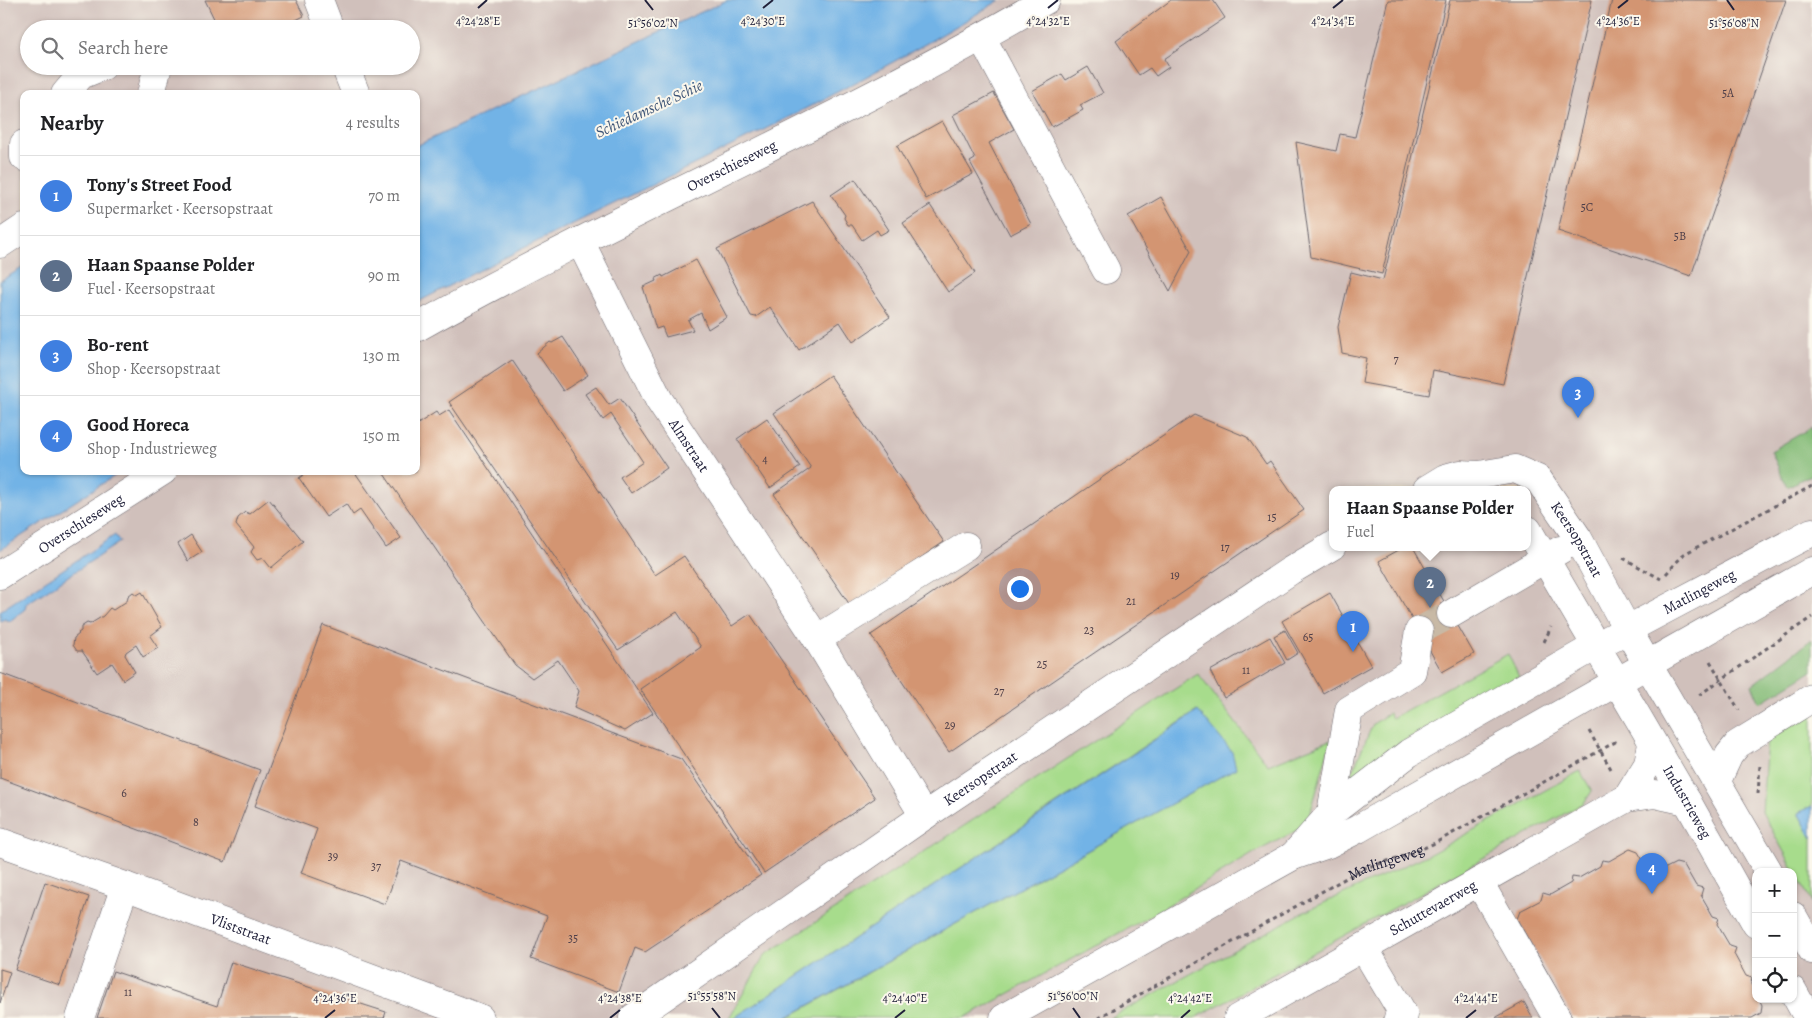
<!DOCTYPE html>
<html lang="en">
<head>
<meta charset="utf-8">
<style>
	body { margin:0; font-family:Alegreya,serif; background:#f2f2f2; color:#202124 }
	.controls { position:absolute; right:15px; bottom:15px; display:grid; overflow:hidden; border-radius:10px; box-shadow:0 1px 4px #0004 }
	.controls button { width:45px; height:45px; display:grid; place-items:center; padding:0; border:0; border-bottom:1px solid #e0e0e0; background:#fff; color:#202124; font:25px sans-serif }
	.you { position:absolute; left:1019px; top:588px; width:18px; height:18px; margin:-12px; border:4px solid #fff; border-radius:50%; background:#1a73e8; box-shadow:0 0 0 8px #1a73e833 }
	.badge { display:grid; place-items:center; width:32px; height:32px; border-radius:50%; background:#1f6fb2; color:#fff; font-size:16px; font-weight:700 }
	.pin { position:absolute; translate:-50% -41px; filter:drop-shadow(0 1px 2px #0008) }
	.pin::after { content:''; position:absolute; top:26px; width:18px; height:15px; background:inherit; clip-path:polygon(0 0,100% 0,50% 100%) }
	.popup { position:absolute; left:1329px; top:486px; width:202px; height:65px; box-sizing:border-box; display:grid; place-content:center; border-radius:10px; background:#fff; filter:drop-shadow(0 1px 4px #0005); font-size:16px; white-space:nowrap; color:#757577 }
	.popup b { font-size:19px; color:#202124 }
	.popup::after { content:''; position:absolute; left:50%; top:100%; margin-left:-10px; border:10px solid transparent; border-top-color:#fff }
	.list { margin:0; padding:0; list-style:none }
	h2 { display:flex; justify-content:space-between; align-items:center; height:65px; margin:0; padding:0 20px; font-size:21px }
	h2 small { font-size:16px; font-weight:400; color:#757577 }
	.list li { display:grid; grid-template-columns:32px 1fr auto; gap:15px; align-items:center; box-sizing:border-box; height:80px; padding:0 20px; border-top:1px solid #e0e0e0 }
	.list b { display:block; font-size:19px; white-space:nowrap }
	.list p { margin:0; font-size:16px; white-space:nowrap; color:#757577 }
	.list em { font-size:16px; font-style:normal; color:#757577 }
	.icon { flex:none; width:28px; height:28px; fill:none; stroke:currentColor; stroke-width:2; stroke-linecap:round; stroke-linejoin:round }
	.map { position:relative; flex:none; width:1812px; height:1018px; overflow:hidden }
	.search { position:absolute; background:#fff; box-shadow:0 1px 4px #0004; left:20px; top:20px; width:400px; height:55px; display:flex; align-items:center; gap:12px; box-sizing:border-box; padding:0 18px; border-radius:28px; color:#757577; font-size:19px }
	.panel { position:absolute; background:#fff; box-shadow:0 1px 4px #0004; left:20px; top:90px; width:400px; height:385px; border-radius:10px }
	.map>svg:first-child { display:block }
	.industrial { fill:#d0c0bb; fill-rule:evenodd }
	.green { fill:#a7dc8c; stroke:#647f64 }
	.forest { fill:#85bc78; stroke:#546f5a }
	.water { fill:#72b3e6; stroke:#4a6a90 }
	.building { fill:#d39572 }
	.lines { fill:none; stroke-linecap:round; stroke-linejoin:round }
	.minor-tunnel { stroke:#c8b9a5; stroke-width:28; stroke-dasharray:28 14; stroke-linecap:butt }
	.minor-casing { stroke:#6a646a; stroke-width:29 }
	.major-casing { stroke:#6a646a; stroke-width:29 }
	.path { stroke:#6a646a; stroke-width:3; stroke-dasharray:4 4; stroke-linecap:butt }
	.minor { stroke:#fff; stroke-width:28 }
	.major { stroke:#fff; stroke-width:28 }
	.ticks { fill:none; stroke:#22223b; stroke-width:2 }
	.labels { text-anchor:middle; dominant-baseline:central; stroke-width:4; stroke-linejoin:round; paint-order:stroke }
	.number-label { font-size:12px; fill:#4e3f49 }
	.street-label { font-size:15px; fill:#22223b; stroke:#fbf7ec }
	.water-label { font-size:16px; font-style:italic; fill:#3e5577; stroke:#fbf7ec }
	.ticks-label { font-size:12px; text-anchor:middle; fill:#22223b; stroke:#fbf7ec; stroke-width:4; stroke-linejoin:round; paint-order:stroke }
</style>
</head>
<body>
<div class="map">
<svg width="1812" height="1018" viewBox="0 0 1812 1018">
	<rect width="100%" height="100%" fill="#fbf7ec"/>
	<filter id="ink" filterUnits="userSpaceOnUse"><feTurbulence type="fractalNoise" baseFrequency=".02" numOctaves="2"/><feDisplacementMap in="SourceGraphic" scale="10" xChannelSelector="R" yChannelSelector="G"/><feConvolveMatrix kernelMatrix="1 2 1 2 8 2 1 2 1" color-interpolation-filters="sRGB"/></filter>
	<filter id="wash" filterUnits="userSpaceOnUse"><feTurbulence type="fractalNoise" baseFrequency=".0096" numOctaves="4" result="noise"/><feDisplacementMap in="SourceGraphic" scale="20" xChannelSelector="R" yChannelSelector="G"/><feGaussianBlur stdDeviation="1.12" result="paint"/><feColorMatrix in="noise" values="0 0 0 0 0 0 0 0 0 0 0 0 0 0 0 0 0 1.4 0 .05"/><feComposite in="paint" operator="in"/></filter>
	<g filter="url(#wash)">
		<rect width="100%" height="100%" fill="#f1dfc0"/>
		<!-- industrial -->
		<path class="industrial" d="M0 0H1812V1018H0ZM29 29H411V66H29ZM24 94H416V471H24ZM1332 489H1528V547H1332ZM1756 872H1793V999H1756Z"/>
		<!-- green -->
		<g class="green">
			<polygon points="1508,654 1519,677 1384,752 1347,783 1373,724 1389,713 1392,718"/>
			<polygon points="1198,674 1268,765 1331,740 1307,825 1254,853 1150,916 964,1018 787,1018 1236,768 1197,711 734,1018 729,1018 765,955"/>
			<polygon points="1812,711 1812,806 1798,813 1812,838 1812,903 1762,812 1767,738"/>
			<polygon points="1580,771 1592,791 1584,803 1195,1018 1110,1018 1302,913 1432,853"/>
		</g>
		<!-- forest -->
		<g class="forest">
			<polygon points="1812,427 1812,474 1787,487 1771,451"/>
			<polygon points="1812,639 1812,671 1760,703 1752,685"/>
		</g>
		<!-- water -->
		<g class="water">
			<path d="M727 0H1000C813 115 610 201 416 303V146Z"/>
			<polygon points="24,267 24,471 122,471 0,550 0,281"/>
			<polygon points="115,535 120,542 26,604 25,609 10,621 4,619 0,622 0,611"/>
			<polygon points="1198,711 1232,752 1236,768 786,1018 734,1018"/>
			<polygon points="1812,806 1812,838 1798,813"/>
		</g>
		<g id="blocks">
			<!-- building -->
			<g class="building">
				<polygon points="205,0 296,0 304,16 278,29 219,29"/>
				<polygon points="1171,0 1213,0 1225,18 1164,59 1169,67 1156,76 1150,68 1139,75 1116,41"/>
				<polygon points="1388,0 1446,0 1382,274 1311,257 1296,142 1336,151 1340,134 1355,137"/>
				<polygon points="1450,0 1592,0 1503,384 1433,370 1429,395 1362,383 1366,358 1342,353 1338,327 1351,272 1383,280"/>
				<polygon points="1612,0 1786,0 1691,276 1558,231"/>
				<polygon points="1088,67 1103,93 1080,105 1083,110 1052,127 1032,91 1062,74 1066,80"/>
				<polygon points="994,93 1014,129 989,143 1031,224 1010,235 970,162 975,159 953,115"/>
				<polygon points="942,121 973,174 926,199 897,146"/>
				<polygon points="855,179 889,230 880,235 877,230 862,240 852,225 848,225 844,218 845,215 831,195"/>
				<polygon points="1161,197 1191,251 1170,291 1128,216"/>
				<polygon points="812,201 890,317 853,342 840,322 799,350 770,307 756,317 751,316 717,249"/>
				<polygon points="930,205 975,273 948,292 903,223"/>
				<polygon points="696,260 727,317 708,329 701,313 688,320 693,330 666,337 662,327 656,329 643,287 656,281 655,279 662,275 663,277"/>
				<polygon points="563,337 588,375 563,391 537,353 550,342 552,343"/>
				<polygon points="512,360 655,575 684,556 732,626 750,614 875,798 764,873 640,689 701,647 677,612 618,650 449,402"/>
				<polygon points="830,375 944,542 850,605 774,494 811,468 774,413"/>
				<polygon points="596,387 609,405 620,398 667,468 631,493 620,477 643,462 611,414 603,420 585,394"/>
				<polygon points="449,410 653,713 625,731 574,708 579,691 558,660 532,678 515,665 382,471 416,471 416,425 436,412 439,416"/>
				<polygon points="1194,415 1247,437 1266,464 1270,461 1304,510 949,752 871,635"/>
				<polygon points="767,418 800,467 770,488 737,439"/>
				<polygon points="309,471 354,471 401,538 386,548 360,510 353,515 346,504 326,517 299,478"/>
				<polygon points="269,499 303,541 271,568 263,558 257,560 251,552 254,547 236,525 238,518 245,512 250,514"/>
				<polygon points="191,535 202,552 188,561 178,544"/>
				<polygon points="1404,547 1413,547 1474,654 1442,672 1379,561"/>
				<polygon points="133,592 137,595 142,592 162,627 150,636 158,648 143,657 136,645 126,652 125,655 135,672 123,680 112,663 97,673 82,651 77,651 73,645 74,638 79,634 78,633 81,631 81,627 87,623 90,624 103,616 110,608 113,610 127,601 128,596"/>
				<polygon points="1330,593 1371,666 1323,693 1282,621"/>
				<polygon points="323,625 681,759 761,875 645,952 635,948 619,992 531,959 547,916 401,861 385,904 301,873 317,829 255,806"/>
				<polygon points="1285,630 1298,653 1287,660 1274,636"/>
				<polygon points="1270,637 1285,663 1224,698 1210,671"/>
				<polygon points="0,673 260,770 225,862 0,778"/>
				<polygon points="1630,849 1638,852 1644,862 1666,868 1676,863 1684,865 1696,886 1703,888 1701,895 1713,916 1719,918 1717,924 1730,946 1736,948 1734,954 1746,976 1752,978 1751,984 1756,993 1756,999 1759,999 1762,1005 1761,1013 1752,1018 1573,1018 1517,919 1520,911 1541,900 1543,893 1550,895 1571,883 1572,877 1579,878 1600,866 1602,860 1609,861"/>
				<polygon points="45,882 89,897 60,985 15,970"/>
				<polygon points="231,962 386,1012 384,1018 97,1018 113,971 217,1006"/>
				<polygon points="0,969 10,972 0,1003"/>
				<polygon points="1524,1002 1533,1018 1495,1018"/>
			</g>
		</g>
	</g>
	<g filter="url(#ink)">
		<use href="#blocks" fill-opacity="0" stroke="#6a646a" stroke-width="1"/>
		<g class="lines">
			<!-- minor-tunnel -->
			<polyline class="minor-tunnel" points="1419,631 1451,614"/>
			<!-- minor casing -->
			<g class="minor-casing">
				<g id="minor">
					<polyline points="319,0 330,29"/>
					<polyline points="982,38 1106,270"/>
					<polyline points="345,66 356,94"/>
					<polyline points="65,94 81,75 103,66"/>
					<polyline points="151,94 158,66"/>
					<polyline points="24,144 24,157"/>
					<path id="s2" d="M580 241 659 400 817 639 924 816"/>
					<polyline points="0,244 24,228"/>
					<path id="s3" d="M416 328C623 212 842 120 1046 0"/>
					<path id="s4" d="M1427 489 1445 478 1460 474 1479 475 1515 469 1538 479 1578 538 1627 629 1769 872"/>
					<path id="s5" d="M1528 530 1687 801 1756 924"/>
					<path id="s6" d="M0 575 163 471"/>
					<polyline points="1451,614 1560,550"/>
					<polyline points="817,639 966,546"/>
					<polyline points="1717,781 1729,755 1738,744 1812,698"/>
					<polyline points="1627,798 1648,764 1652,744"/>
					<polyline points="1331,813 1349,710 1412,671 1419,631"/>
					<path id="s7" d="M0 842 125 886 480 1018"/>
					<polyline points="1479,882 1557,1018"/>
					<polyline points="1793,916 1812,950"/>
					<polyline points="1364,948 1404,1015 1398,1018"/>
					<polyline points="1793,991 1808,1018"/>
					<polyline points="80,1018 125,886"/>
					<path id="s8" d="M633 1018 924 816 1290 571 1332 546"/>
					<path id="s9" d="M1238 1018 1627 798 1655 794 1687 801"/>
				</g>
			</g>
			<!-- major casing -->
			<g class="major-casing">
				<g id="major">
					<path id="s10" d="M1293 856 1331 813 1409 753 1596 646 1812 532"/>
					<polyline points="1004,1018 1293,856 1328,844 1358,829 1812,571"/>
				</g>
			</g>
			<!-- path -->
			<g class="path">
				<polyline points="1623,558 1661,579"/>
				<polyline points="1666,574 1684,554 1812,486"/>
				<polyline points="1544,642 1551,627"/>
				<polyline points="1710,661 1739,710"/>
				<polyline points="1699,695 1812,617"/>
				<polyline points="1589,731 1611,769"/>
				<polyline points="1758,794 1760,765"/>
				<path id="s1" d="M1098 1018 1362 869 1410 854 1435 843 1617 741"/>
			</g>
			<!-- minor -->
			<use href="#minor" class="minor"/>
			<!-- major -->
			<use href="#major" class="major"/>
		</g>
	</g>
	<!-- ticks -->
	<path class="ticks" d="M645 0 653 10M1727 0 1734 10M478 8 487 0M763 8 773 0M1048 8 1058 0M1333 8 1343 0M1618 8 1628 0M712 1008 720 1018M1073 1008 1080 1018M325 1018 335 1010M610 1018 620 1010M895 1018 905 1010M1181 1018 1190 1010M1466 1018 1476 1010"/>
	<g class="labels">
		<!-- number labels -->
		<g class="number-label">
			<text x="1728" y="93">5A</text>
			<text x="1587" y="207">5C</text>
			<text x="1680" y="236">5B</text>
			<text x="1396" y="359">7</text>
			<text x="765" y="459">4</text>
			<text x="1272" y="517">15</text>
			<text x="1225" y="547">17</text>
			<text x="1175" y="575">19</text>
			<text x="1131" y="601">21</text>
			<text x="1089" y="630">23</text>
			<text x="1308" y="637">65</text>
			<text x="1042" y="664">25</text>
			<text x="1246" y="670">11</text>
			<text x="999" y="691">27</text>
			<text x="950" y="725">29</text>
			<text x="124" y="793">6</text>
			<text x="196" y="822">8</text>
			<text x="333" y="856">39</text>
			<text x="376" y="866">37</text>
			<text x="573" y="938">35</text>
			<text x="128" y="992">11</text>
		</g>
		<!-- street labels -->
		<g class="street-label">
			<text stroke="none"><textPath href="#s3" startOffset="355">Overschieseweg</textPath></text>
			<text stroke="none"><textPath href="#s2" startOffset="232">Almstraat</textPath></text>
			<text stroke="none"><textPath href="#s6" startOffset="96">Overschieseweg</textPath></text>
			<text stroke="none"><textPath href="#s4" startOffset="189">Keersopstraat</textPath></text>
			<text stroke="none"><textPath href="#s10" startOffset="488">Matlingeweg</textPath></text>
			<text stroke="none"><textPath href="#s8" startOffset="422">Keersopstraat</textPath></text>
			<text stroke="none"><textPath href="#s5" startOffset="315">Industrieweg</textPath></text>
			<text stroke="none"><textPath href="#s1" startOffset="328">Matlingeweg</textPath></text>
			<text stroke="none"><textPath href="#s9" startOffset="224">Schuttevaerweg</textPath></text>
			<text stroke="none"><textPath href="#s7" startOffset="256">Vliststraat</textPath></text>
		</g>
		<!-- water labels -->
		<g class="water-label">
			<text transform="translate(649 109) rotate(-25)">Schiedamsche Schie</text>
		</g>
	</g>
	<g class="ticks-label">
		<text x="478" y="25">4°24'28"E</text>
		<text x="763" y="25">4°24'30"E</text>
		<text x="1048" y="25">4°24'32"E</text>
		<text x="1333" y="25">4°24'34"E</text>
		<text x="1618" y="25">4°24'36"E</text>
		<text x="1734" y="27">51°56'08"N</text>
		<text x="653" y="27">51°56'02"N</text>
		<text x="712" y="1000">51°55'58"N</text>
		<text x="1073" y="1000">51°56'00"N</text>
		<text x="335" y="1002">4°24'36"E</text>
		<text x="620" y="1002">4°24'38"E</text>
		<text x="905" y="1002">4°24'40"E</text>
		<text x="1190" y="1002">4°24'42"E</text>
		<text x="1476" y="1002">4°24'44"E</text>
	</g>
</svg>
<div class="controls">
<button>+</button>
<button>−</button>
<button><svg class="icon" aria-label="locate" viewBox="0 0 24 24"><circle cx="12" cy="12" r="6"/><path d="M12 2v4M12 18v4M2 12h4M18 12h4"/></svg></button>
</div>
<div class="you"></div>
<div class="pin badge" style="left:1353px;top:652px;background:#3f7fe0">1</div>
<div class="pin badge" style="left:1430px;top:608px;background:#5c6f8a">2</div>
<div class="popup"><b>Haan Spaanse Polder</b>Fuel</div>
<div class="pin badge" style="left:1578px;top:418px;background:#3f7fe0">3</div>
<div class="pin badge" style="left:1652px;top:894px;background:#3f7fe0">4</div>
<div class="search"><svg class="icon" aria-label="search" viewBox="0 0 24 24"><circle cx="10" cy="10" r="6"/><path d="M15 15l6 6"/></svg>Search here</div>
<section class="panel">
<h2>Nearby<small>4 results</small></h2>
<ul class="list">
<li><span class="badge" style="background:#3f7fe0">1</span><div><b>Tony's Street Food</b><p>Supermarket · Keersopstraat</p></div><em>70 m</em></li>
<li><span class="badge" style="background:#5c6f8a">2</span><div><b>Haan Spaanse Polder</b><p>Fuel · Keersopstraat</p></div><em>90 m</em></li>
<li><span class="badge" style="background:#3f7fe0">3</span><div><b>Bo-rent</b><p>Shop · Keersopstraat</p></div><em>130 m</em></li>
<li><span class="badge" style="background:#3f7fe0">4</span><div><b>Good Horeca</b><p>Shop · Industrieweg</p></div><em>150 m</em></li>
</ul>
</section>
</div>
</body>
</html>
